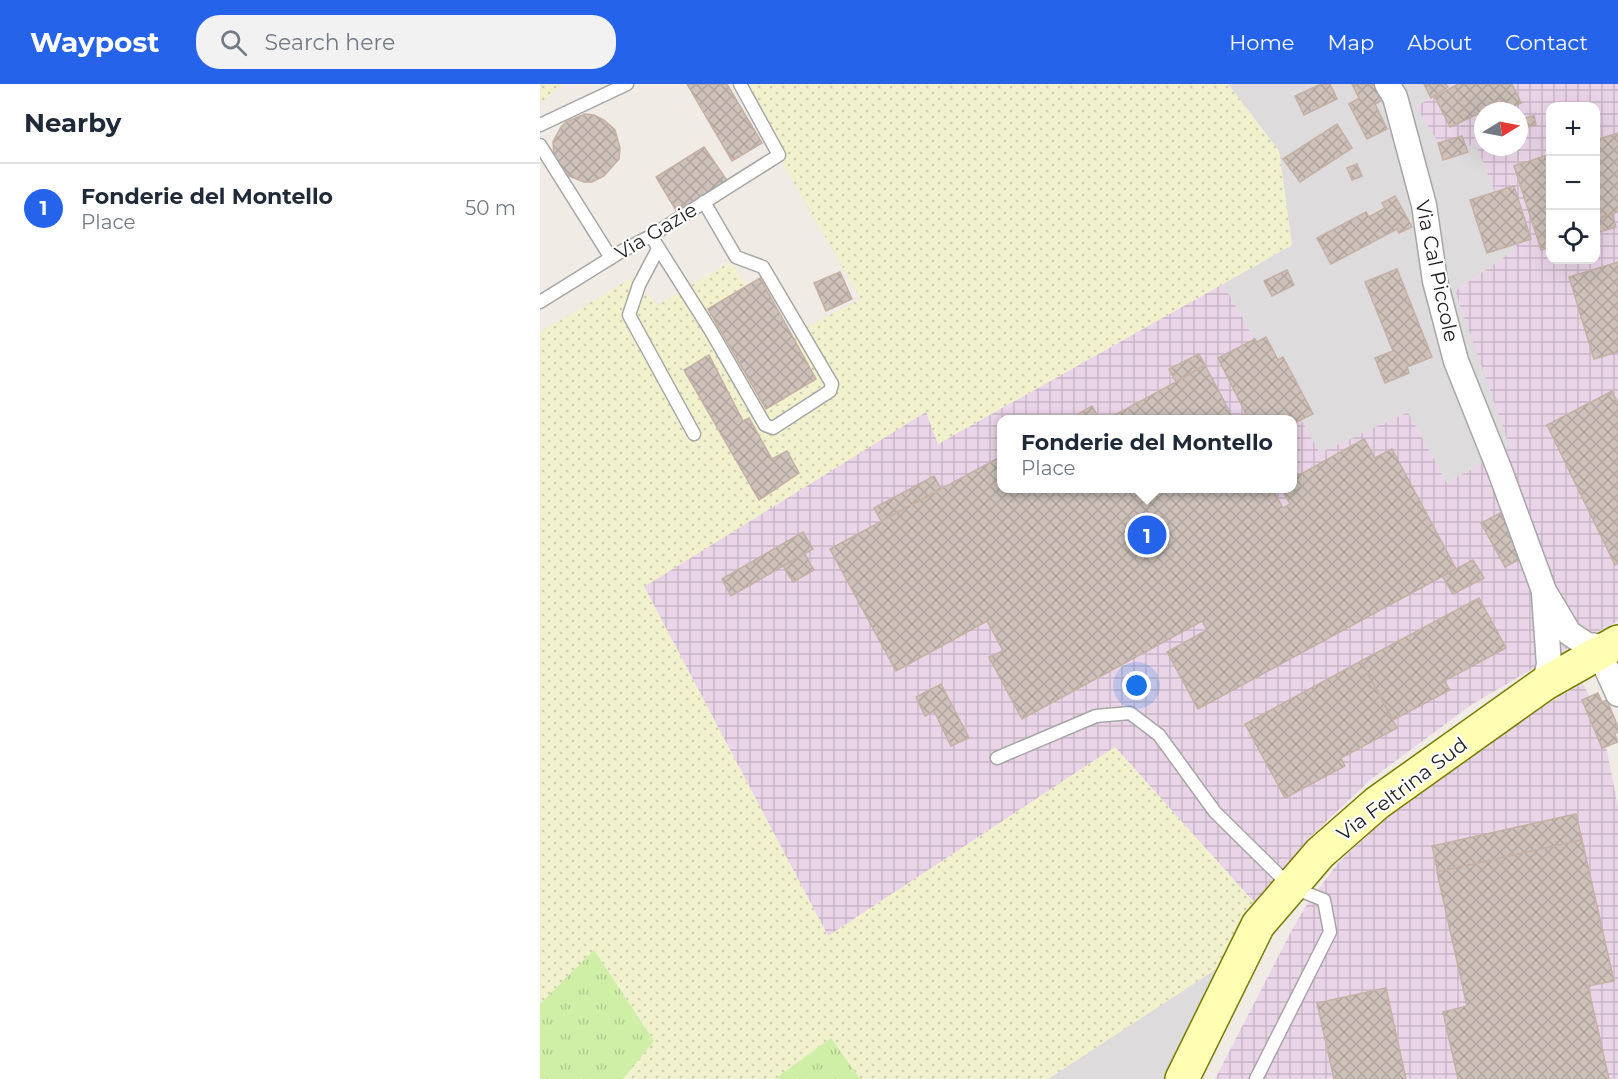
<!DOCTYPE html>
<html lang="en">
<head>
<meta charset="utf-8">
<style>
	body { margin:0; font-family:Montserrat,sans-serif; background:#f2f2f3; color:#1f2937 }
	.controls { position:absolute; right:18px; top:18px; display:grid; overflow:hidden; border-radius:12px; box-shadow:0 6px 24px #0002 }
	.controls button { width:54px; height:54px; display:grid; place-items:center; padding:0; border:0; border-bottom:2px solid #e0e1e3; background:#fff; color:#1f2937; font:30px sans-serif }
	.compass { position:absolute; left:934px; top:18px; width:54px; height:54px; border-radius:50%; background:#fff; box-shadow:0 6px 24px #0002; rotate:80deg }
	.you { position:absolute; left:597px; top:602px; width:21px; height:21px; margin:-15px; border:4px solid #fff; border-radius:50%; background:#1a73e8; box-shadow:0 0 0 9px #1a73e833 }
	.badge { display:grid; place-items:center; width:39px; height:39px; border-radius:50%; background:#2563eb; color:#fff; font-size:20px; font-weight:700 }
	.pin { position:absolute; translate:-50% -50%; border:3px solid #fff; box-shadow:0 2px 6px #0006 }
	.popup { position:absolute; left:457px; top:331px; width:300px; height:78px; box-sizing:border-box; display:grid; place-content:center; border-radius:12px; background:#fff; filter:drop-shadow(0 2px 4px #0005); font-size:20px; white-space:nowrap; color:#747a83 }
	.popup b { font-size:22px; color:#1f2937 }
	.popup::after { content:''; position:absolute; left:50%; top:100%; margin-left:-12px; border:12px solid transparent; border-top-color:#fff }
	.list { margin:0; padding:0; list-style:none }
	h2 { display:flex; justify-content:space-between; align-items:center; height:78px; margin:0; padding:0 24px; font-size:26px }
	h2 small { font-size:20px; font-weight:400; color:#747a83 }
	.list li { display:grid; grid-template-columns:39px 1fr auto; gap:18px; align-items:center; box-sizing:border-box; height:90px; padding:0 24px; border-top:2px solid #e0e1e3 }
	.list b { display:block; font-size:22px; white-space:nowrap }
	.list p { margin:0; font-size:20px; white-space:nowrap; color:#747a83 }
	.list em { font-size:20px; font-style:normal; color:#747a83 }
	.icon { flex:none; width:33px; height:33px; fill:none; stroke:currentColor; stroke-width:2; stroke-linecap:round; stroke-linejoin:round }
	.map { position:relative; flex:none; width:1078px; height:995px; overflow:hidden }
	header { display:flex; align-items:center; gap:36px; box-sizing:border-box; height:84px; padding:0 30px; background:#2563eb; color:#fff }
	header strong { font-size:28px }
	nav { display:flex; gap:33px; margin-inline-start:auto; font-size:21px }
	.search { width:420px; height:54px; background:#f2f2f3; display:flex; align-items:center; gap:15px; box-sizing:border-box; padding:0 21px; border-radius:24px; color:#747a83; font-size:22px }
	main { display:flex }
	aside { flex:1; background:#fff }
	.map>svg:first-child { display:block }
	.residential { fill:#dddbdc }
	.industrial { fill:url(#industrial-grid); fill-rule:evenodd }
	.farmland { fill:url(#farmland-dots) }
	.grass { fill:url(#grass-tufts) }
	.building { fill:url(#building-cross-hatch); stroke:#c4b0a5; stroke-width:1.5 }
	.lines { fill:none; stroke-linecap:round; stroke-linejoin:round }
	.lane-casing { stroke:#a6a6a6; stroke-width:15 }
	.street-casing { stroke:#a6a6a6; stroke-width:27 }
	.secondary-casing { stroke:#757b00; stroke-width:36 }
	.lane { stroke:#fff; stroke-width:12 }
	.street { stroke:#fff; stroke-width:24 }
	.secondary { stroke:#fffeb3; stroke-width:33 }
	.labels { text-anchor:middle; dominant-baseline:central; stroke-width:4.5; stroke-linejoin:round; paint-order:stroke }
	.street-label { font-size:20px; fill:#1f1f1f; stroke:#fff }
</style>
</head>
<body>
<header>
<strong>Waypost</strong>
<div class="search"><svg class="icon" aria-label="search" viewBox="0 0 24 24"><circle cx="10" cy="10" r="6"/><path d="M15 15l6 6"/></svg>Search here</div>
<nav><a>Home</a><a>Map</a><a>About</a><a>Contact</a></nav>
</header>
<main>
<aside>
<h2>Nearby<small></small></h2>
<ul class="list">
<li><span class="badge">1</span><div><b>Fonderie del Montello</b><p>Place</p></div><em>50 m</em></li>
</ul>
</aside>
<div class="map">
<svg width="1078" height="995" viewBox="0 0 1078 995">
	<defs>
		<pattern id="industrial-grid" width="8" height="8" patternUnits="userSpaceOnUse" patternTransform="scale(1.5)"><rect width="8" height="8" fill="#ead5e8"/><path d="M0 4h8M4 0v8" fill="none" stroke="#c8b6c7"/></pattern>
		<pattern id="farmland-dots" width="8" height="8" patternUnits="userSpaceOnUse" patternTransform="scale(1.5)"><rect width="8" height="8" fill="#f1f1cd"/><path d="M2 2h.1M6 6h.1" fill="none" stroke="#ceceb0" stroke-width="1.8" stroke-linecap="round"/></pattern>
		<pattern id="grass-tufts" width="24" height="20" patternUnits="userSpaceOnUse" patternTransform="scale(1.5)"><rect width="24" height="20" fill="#ceefa5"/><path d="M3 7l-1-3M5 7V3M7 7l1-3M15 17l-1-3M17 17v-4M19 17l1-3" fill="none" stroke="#b0cc8e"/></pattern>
		<pattern id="building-cross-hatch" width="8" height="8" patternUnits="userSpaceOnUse" patternTransform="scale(1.5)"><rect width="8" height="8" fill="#cdc1b9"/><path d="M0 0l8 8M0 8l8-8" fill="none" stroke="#b0a59f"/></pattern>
	</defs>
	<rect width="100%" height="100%" fill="#f0ebe4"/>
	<!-- residential -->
	<g class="residential">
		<polygon points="688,0 906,0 908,3 876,22 936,61 977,164 915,207 971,363 907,399 868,328 780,370 683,200 752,161 739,67"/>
		<polygon points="696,872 631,995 508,995"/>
	</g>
	<!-- industrial -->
	<g class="industrial">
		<path d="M906 0H1078V537L1038 558 931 621 830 696 770 753 734 801 720 825 575 663 288 852 104 502 386 327 398 360 683 200 780 369 868 328 907 399 970 363 915 207 977 164 936 61 903 66 876 22 908 4ZM1011 22H1056V176H1011ZM943 27H979V63H943ZM462 336H752V404H462Z"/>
		<polygon points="1043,599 1049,612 1065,657 1078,723 1078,995 675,995 753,844 766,822 799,778 855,725 952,653"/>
	</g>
	<!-- farmland -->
	<g class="farmland">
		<polygon points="0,0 25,0 0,19"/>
		<polygon points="197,0 688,0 739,67 752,161 398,360 386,328 104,503 288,852 575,663 720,825 696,872 508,995 320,995 291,954 235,995 83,995 114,957 54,866 0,920 0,248 92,194 118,221 190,178 246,254 321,215"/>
	</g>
	<!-- grass -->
	<g class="grass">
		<polygon points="54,866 114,957 83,995 0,995 0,920"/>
		<polygon points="291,954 320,995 235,995"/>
	</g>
	<!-- building -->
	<g class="building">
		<polygon points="147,0 187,0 222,59 192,77"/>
		<polygon points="781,0 790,0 797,15 764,31 755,12"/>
		<polygon points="812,0 837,0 845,15 835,20 847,45 827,55 809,20 819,14"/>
		<polygon points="884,0 906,0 908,3 891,14"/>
		<polygon points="918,0 972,0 981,19 966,26 960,15 949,20 950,24 910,43 895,13"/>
		<polygon points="45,30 54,31 64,36 75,46 80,64 79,75 64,92 52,98 44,98 21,89 14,74 13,58 21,43 26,38"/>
		<polygon points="994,32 996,41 979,45 979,35"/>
		<polygon points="797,40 812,64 760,98 743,75"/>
		<polygon points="1078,49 1078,128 1056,135 1056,56"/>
		<polygon points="922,52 928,68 903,76 898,59"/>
		<polygon points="164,63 188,98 137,128 116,93"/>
		<polygon points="1011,70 1011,149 997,153 974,82"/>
		<polygon points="817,80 822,92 812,96 807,84"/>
		<polygon points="974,102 991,155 947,169 930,116"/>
		<polygon points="855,112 872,143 859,149 857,145 791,180 777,154 826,128 829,133 845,124 842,119"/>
		<polygon points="1072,130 1076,143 1056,149 1056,135"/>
		<polygon points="1011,149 1011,163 1001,166 997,153"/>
		<polygon points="1078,178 1078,268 1054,275 1029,193"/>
		<polygon points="857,185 892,273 867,283 869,289 845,299 835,274 853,267 825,198"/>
		<polygon points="747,186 754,201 732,212 724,197"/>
		<polygon points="300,188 312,215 286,227 274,199"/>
		<polygon points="220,194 276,295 226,325 168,225"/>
		<polygon points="726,253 738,276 743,273 773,330 752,340 752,336 709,336 678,274 715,255 717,258"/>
		<polygon points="659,270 665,281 636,298 629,285"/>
		<polygon points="169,271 203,337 209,334 232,375 247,367 259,389 219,416 144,286"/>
		<polygon points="665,281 694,336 566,336 636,298"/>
		<polygon points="1072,307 1078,319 1078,479 1075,481 1007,341"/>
		<polygon points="552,322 560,336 528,336"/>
		<polygon points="824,355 835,374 852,365 916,485 658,625 627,568 667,546 662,537 482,635 449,573 463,567 447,537 356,587 290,465 462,372 462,404 732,404 743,424 750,420 741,404 752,404 752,395"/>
		<polygon points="394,392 401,405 341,437 334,424"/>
		<polygon points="968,425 986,472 965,483 941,439"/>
		<polygon points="263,448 273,465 191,512 182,495"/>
		<polygon points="264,469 274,486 253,498 243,482"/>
		<polygon points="933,476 944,494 913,510 902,492"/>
		<polygon points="939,514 966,564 904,597 910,606 853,636 821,577"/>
		<polygon points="821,577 857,644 801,674 805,682 745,714 705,640"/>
		<polygon points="401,600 429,654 411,662 394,627 385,632 376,613"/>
		<polygon points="1058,609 1062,618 1067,616 1078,643 1078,648 1075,650 1078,658 1062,664 1042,616"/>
		<polygon points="1036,730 1042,756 898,788 892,762"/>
		<polygon points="1042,756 1074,897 1048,902 1069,995 918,995 903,928 927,922 897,788"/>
		<polygon points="846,904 866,995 794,995 777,919"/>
	</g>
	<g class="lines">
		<!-- lane casing -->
		<g class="lane-casing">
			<g id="lane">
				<polyline points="0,41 87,0"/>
				<polyline points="0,61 71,174"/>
				<polyline points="111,152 171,247 225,341 233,344 290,307 292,300 223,183 196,173 164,118"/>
				<polyline points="118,165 99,201 89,231 154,350"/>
				<polyline points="0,218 82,167 111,152 239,71 200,0"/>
				<polyline points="457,674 556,632 590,629 619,651 675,728 751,803 784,816 790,848 716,995"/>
			</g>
		</g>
		<!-- street casing -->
		<g class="street-casing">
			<g id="street">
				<polyline points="847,0 855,13 884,121 895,197 916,277 960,387 1004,507 1029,549 1047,561 1069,563"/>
				<polyline points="1004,510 1009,581 1004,600"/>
				<polyline points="1059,568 1078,610"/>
			</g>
		</g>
		<!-- secondary casing -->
		<g class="secondary-casing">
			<polyline id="secondary" points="642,995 718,841 780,769 837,719 1004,600 1078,558"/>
		</g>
		<!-- lane -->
		<use href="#lane" class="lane"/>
		<!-- street -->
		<use href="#street" class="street"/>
		<!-- secondary -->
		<use href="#secondary" class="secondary"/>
	</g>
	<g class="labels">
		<!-- street labels -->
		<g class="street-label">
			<text transform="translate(116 147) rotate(-31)">Via Gazie</text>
			<text transform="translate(897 187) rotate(78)">Via Cal Piccole</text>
			<text transform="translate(862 705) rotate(-37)">Via Feltrina Sud</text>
		</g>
	</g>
</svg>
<div class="controls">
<button>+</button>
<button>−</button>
<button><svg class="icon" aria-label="locate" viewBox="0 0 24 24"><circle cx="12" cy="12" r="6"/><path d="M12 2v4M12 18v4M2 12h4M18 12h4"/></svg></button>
</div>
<svg class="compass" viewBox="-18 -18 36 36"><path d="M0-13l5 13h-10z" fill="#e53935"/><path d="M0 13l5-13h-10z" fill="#747a83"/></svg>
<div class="you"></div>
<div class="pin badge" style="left:607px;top:451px">1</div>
<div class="popup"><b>Fonderie del Montello</b>Place</div>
</div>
</main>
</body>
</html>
